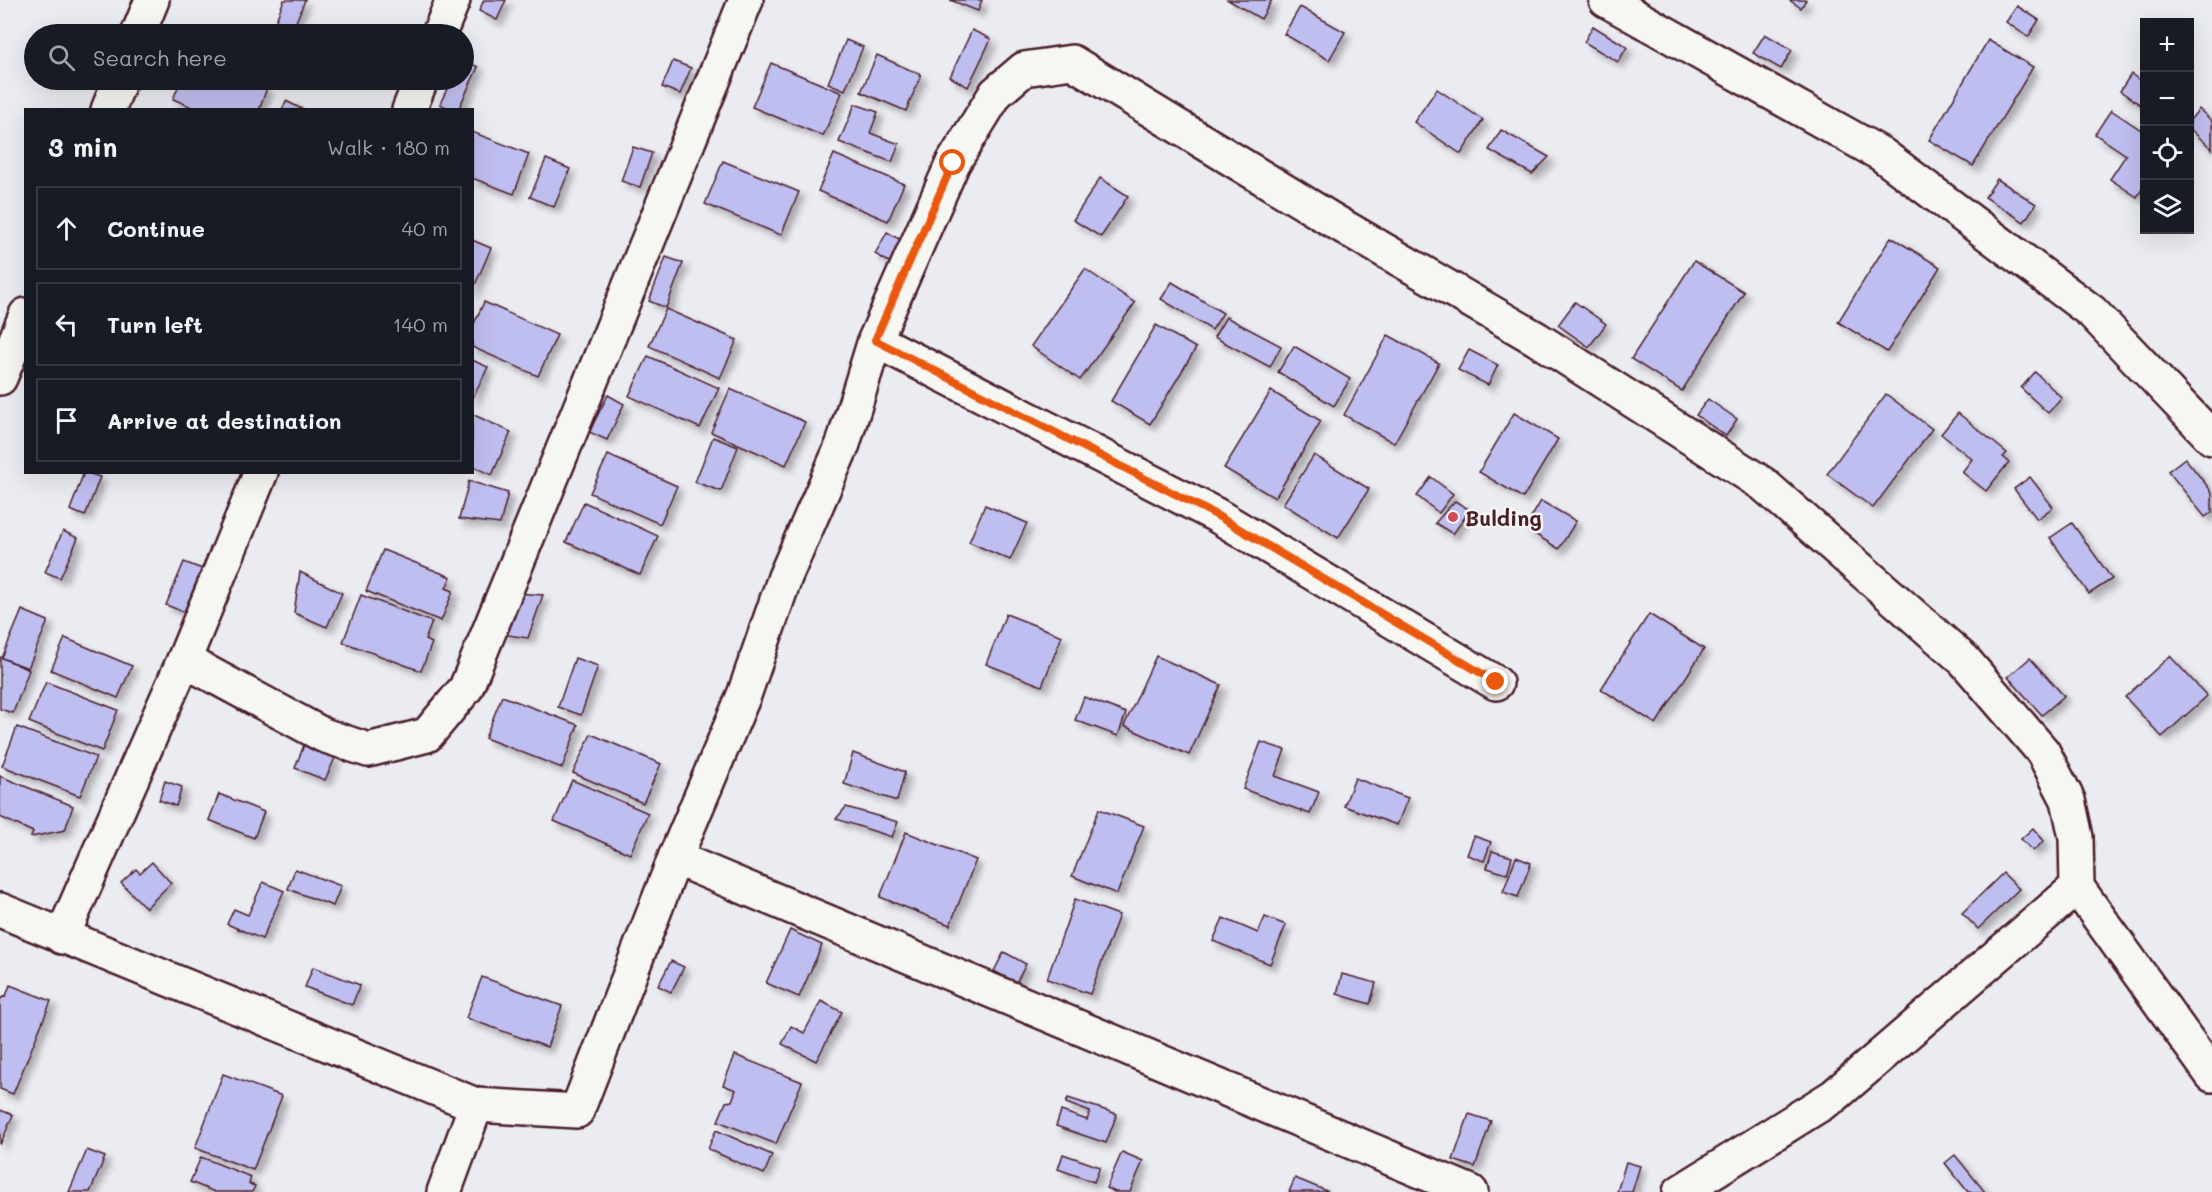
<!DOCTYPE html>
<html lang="en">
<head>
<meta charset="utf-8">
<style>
	body { margin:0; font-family:Mali,sans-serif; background:#20242c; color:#f1f3f6 }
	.controls { position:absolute; right:18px; top:18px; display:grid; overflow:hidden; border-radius:0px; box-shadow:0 6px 24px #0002 }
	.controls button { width:54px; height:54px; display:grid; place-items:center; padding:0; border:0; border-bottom:2px solid #363941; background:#171b24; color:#f1f3f6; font:30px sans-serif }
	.stop { position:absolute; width:18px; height:18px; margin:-14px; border:4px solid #ea580c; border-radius:50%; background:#fff }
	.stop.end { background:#ea580c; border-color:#fff; box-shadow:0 2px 6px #0008 }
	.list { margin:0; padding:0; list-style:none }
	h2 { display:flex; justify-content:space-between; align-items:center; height:78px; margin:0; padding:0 24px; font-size:26px }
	h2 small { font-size:20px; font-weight:400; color:#9ea1a6 }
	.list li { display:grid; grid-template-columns:39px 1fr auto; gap:18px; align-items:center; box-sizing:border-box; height:84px; margin:0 12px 12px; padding:0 12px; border:2px solid #363941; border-radius:0px }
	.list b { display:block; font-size:22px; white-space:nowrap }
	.list em { font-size:20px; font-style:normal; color:#9ea1a6 }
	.icon { flex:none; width:33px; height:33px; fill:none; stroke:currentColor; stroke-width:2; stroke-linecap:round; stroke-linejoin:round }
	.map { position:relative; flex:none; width:2212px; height:1192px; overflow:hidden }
	.search { position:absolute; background:#171b24; box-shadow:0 6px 24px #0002; left:24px; top:24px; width:450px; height:66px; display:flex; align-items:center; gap:15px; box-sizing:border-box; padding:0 21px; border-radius:33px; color:#9ea1a6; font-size:22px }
	.panel { position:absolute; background:#171b24; box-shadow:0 6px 24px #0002; left:24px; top:108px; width:450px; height:366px; border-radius:0px }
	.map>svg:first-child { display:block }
	.building { fill:#bfbef0; stroke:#4a1f2b; stroke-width:1.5; filter:url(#shadow) }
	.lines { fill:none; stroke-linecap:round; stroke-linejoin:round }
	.minor-casing { stroke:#4a1f2b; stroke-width:38 }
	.minor { stroke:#f6f6f2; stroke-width:33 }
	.route { stroke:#ea580c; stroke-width:8 }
	.poi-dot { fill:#d1495b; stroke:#f6f6f2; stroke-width:2 }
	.labels { text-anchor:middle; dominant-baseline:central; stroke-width:5; stroke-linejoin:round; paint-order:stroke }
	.poi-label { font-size:21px; font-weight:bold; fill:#4a1f2b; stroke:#f6f6f2; text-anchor:start }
</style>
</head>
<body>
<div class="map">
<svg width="2212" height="1192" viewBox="0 0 2212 1192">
	<defs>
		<filter id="shadow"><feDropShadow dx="5.5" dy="5.5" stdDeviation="3" flood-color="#0004"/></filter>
	</defs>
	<rect width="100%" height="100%" fill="#ebebf2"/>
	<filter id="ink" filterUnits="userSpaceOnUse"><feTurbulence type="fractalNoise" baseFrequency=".0167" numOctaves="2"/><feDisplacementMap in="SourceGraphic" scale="12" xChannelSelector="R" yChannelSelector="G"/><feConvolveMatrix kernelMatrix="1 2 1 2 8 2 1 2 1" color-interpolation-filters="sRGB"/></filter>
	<g filter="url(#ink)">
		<!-- building -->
		<g class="building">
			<polygon points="284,0 305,0 291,34 272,30"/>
			<polygon points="484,0 506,0 497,20 479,11"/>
			<polygon points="950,0 982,0 978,11"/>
			<polygon points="1228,0 1272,0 1261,19"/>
			<polygon points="1789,0 1806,0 1801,8"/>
			<polygon points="2017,6 2039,20 2028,37 2006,22"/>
			<polygon points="1300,7 1345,32 1329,60 1284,34"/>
			<polygon points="1593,26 1627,47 1618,62 1584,42"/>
			<polygon points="972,30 991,39 968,87 950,77"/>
			<polygon points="1765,34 1792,50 1781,69 1753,53"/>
			<polygon points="846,40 863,47 845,90 828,83"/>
			<polygon points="1988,40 2033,67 1973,166 1929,140"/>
			<polygon points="877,55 921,75 906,111 861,92"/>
			<polygon points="464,60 478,67 458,110 452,110 440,104 451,80 464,80"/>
			<polygon points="673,61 691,68 680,94 662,87"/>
			<polygon points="771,63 842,93 823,136 752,107"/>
			<polygon points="2131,74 2144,83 2144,107 2120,91"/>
			<polygon points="181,80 246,80 267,88 259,110 199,110 173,99"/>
			<polygon points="1437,89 1483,120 1461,154 1414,122"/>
			<polygon points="286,101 304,110 282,110"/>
			<polygon points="855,104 878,112 870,133 899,144 892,162 839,142"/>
			<polygon points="2199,109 2212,121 2212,149 2190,129 2190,120"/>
			<polygon points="2111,110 2144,132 2144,186 2137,197 2110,179 2126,155 2095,134"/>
			<polygon points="1501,130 1549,157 1532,174 1489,150"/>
			<polygon points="472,132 529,154 514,194 472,178"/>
			<polygon points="633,147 652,153 640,187 621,181"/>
			<polygon points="834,154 904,184 888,221 818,191"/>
			<polygon points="546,159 570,169 554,207 530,197"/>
			<polygon points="723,161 799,192 781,235 705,204"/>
			<polygon points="1100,178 1128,196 1101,237 1073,220"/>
			<polygon points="1997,179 2036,204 2024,222 1985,197"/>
			<polygon points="887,232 906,243 894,265 875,254"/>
			<polygon points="1891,237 1940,267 1887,352 1838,322"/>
			<polygon points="472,240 491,248 472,292"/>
			<polygon points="666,257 683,263 666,308 649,301"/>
			<polygon points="1694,261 1744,292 1682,391 1631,359"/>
			<polygon points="1085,269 1135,303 1080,380 1031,346"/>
			<polygon points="1172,282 1223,313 1212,330 1161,299"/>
			<polygon points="484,302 557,335 538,376 472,347 472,328"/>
			<polygon points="1575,302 1606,324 1589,347 1558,325"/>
			<polygon points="666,309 737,340 720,378 649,346"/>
			<polygon points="1226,317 1281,346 1270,367 1214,337"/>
			<polygon points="1156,325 1196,348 1150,424 1111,401"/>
			<polygon points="1388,335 1439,363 1394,443 1344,415"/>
			<polygon points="1294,346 1350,379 1334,406 1278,372"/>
			<polygon points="1469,350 1498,365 1488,385 1458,370"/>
			<polygon points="648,356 719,388 700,428 629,396"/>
			<polygon points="472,360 488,367 472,400"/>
			<polygon points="2035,372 2062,398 2048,413 2021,388"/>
			<polygon points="730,389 805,422 786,465 711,432"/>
			<polygon points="1271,391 1321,421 1275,498 1224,468"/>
			<polygon points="1886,394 1932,429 1873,508 1827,474"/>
			<polygon points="608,395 624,404 607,440 589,432"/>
			<polygon points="1708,399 1737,419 1726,436 1696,415"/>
			<polygon points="1514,413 1558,439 1523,498 1479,472"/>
			<polygon points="1958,413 2007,453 2003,457 2009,462 1986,491 1962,472 1972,459 1941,434"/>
			<polygon points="472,414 511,432 492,475 472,466"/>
			<polygon points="713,437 738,447 721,491 695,482"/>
			<polygon points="608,455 677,486 660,524 590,493"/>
			<polygon points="1314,455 1369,489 1338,538 1283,504"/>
			<polygon points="2185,458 2212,492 2212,512 2205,517 2168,471"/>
			<polygon points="84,472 100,477 85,516 70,510"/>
			<polygon points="1431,477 1453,494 1439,513 1417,496"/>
			<polygon points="2030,477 2053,507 2037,519 2014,489"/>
			<polygon points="469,481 508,493 500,524 459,519"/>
			<polygon points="1455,501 1470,510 1453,534 1435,523"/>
			<polygon points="1541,501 1576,521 1559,549 1525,528"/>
			<polygon points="584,502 658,536 640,575 566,542"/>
			<polygon points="985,505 1027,523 1010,560 969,542"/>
			<polygon points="2072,523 2112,579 2089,594 2050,538"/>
			<polygon points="63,531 78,538 60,578 45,572"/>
			<polygon points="383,550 451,577 446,588 453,591 441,621 366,591"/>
			<polygon points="184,562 202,569 184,612 166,605"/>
			<polygon points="300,572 342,593 327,627 294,613"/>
			<polygon points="516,593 543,595 528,638 501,634"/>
			<polygon points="361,595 432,622 425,640 432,643 421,671 343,642"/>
			<polygon points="22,610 48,621 28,668 2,658"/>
			<polygon points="1006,614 1062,636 1042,686 986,664"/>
			<polygon points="1649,614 1704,649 1656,724 1601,689"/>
			<polygon points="65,638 132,666 118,698 51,670"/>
			<polygon points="1156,656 1221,685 1189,755 1124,726"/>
			<polygon points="2170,656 2207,696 2162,737 2125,697"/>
			<polygon points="0,657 29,670 13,713 0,709"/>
			<polygon points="575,658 598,666 581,715 558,707"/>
			<polygon points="2030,658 2064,696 2042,715 2008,677"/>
			<polygon points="46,682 118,710 102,751 29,722"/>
			<polygon points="502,696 578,725 562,768 485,738"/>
			<polygon points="1084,697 1126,713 1118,736 1075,720"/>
			<polygon points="17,727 96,757 80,796 2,766"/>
			<polygon points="591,734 661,764 643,803 573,773"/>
			<polygon points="1261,742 1285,750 1275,776 1319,792 1310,814 1243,789"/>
			<polygon points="304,745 335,758 325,780 295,768"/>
			<polygon points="853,753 905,772 897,801 844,784"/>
			<polygon points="0,776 73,806 65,830 31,837 33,832 0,817"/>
			<polygon points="1355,778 1408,798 1397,825 1344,806"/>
			<polygon points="572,780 648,813 630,854 554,821"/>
			<polygon points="165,781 182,787 176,806 159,800"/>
			<polygon points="219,794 264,812 254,838 209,820"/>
			<polygon points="846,807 898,822 892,837 836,819"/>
			<polygon points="1099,809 1144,826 1117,894 1072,876"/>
			<polygon points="2033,828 2044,841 2033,851 2021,839"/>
			<polygon points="906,832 976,860 950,925 880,897"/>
			<polygon points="1474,836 1491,842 1484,861 1467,855"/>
			<polygon points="1492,851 1512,857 1507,874 1487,868"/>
			<polygon points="1516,857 1531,863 1518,897 1503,892"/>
			<polygon points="152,862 171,883 146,908 121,883 136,869 140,873"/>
			<polygon points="295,869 341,886 333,906 288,889"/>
			<polygon points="2003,873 2019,889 1978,929 1962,913"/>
			<polygon points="263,882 284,891 262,939 227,924 234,909 248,915"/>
			<polygon points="1075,899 1119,915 1090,994 1047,979"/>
			<polygon points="1265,917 1286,925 1270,964 1213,941 1223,918 1258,933"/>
			<polygon points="790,930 822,945 799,997 766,983"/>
			<polygon points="1004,952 1026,964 1016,983 994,971"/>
			<polygon points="671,961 684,967 671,992 658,986"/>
			<polygon points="313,967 360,985 352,1005 305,987"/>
			<polygon points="1342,974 1376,983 1370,1004 1337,994"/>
			<polygon points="482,977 562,1006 547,1047 466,1018"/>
			<polygon points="10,985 51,1001 13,1094 0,1089 0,999 6,996"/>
			<polygon points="821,1001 842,1012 816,1061 782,1044 791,1026 804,1033"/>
			<polygon points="735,1055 802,1082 776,1144 718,1121 726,1102 732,1101 736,1090 723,1085"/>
			<polygon points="223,1074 282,1096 253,1170 195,1148"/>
			<polygon points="1068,1098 1117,1114 1106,1143 1056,1126 1061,1111 1087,1120 1090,1112 1066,1103"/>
			<polygon points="0,1110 13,1115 0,1145"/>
			<polygon points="1469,1114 1491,1121 1475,1167 1453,1160"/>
			<polygon points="716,1130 772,1155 764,1174 708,1149"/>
			<polygon points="87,1150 105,1157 90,1192 69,1192"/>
			<polygon points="1122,1152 1143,1161 1130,1192 1115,1192 1106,1188"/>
			<polygon points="1063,1154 1100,1167 1094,1182 1058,1169"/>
			<polygon points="1955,1155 1985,1192 1968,1192 1945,1163"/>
			<polygon points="201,1157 251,1177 249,1184 255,1186 252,1192 215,1192 190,1182"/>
			<polygon points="1626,1162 1640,1166 1632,1192 1617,1192"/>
			<polygon points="1295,1178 1329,1192 1289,1192"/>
		</g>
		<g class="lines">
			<!-- minor casing -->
			<g class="minor-casing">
				<g id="minor">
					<polyline points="1606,0 1881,154 2092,312 2212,438"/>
					<polyline points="138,34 152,0"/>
					<polyline points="439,34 453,0"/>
					<polyline points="108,110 120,80"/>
					<polyline points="409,110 421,80"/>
					<polyline points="875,340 1216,515 1496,683"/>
					<polyline points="0,378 26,315"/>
					<polyline points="184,660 323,735 368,750 427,735 466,688 746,0"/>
					<polyline points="675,858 1471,1192"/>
					<polyline points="2077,887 2212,1075"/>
					<polyline points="0,910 476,1105 577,1111 675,858 744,695 785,577 843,444 875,340 953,163 996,93 1024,69 1072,62 1332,220 1537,339 1763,484 1964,660 2043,752 2068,800 2076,837 2077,887 1834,1096 1680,1192"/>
					<polyline points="62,937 184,660 261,472"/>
					<polyline points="444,1192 476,1105"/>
				</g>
			</g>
			<!-- minor -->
			<use href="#minor" class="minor"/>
		</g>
	</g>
	<g class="lines" filter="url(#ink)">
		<!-- route -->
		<polyline class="route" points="953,163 875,340 1216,515 1496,682"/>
	</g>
	<!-- markers -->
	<circle class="poi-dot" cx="1453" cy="517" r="6"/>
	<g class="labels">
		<!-- poi labels -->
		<g class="poi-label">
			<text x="1465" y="517">Bulding</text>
		</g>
	</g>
</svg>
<div class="controls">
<button>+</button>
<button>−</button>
<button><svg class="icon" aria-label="locate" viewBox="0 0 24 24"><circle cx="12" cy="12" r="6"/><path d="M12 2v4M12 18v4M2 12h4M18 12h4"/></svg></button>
<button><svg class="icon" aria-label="layers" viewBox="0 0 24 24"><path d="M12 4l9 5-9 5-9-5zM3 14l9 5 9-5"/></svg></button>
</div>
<div class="stop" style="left:953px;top:163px"></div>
<div class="stop end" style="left:1496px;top:682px"></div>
<div class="search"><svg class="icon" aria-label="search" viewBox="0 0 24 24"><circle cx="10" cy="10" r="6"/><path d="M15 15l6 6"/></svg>Search here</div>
<section class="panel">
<h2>3 min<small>Walk · 180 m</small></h2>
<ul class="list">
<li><svg class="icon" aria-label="ahead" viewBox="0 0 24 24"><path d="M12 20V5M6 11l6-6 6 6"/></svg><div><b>Continue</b></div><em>40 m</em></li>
<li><svg class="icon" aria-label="left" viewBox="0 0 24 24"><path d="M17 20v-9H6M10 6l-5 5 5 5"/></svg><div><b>Turn left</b></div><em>140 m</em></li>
<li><svg class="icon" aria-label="arrive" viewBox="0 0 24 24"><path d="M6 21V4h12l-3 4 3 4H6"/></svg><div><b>Arrive at destination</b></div></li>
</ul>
</section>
</div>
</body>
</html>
